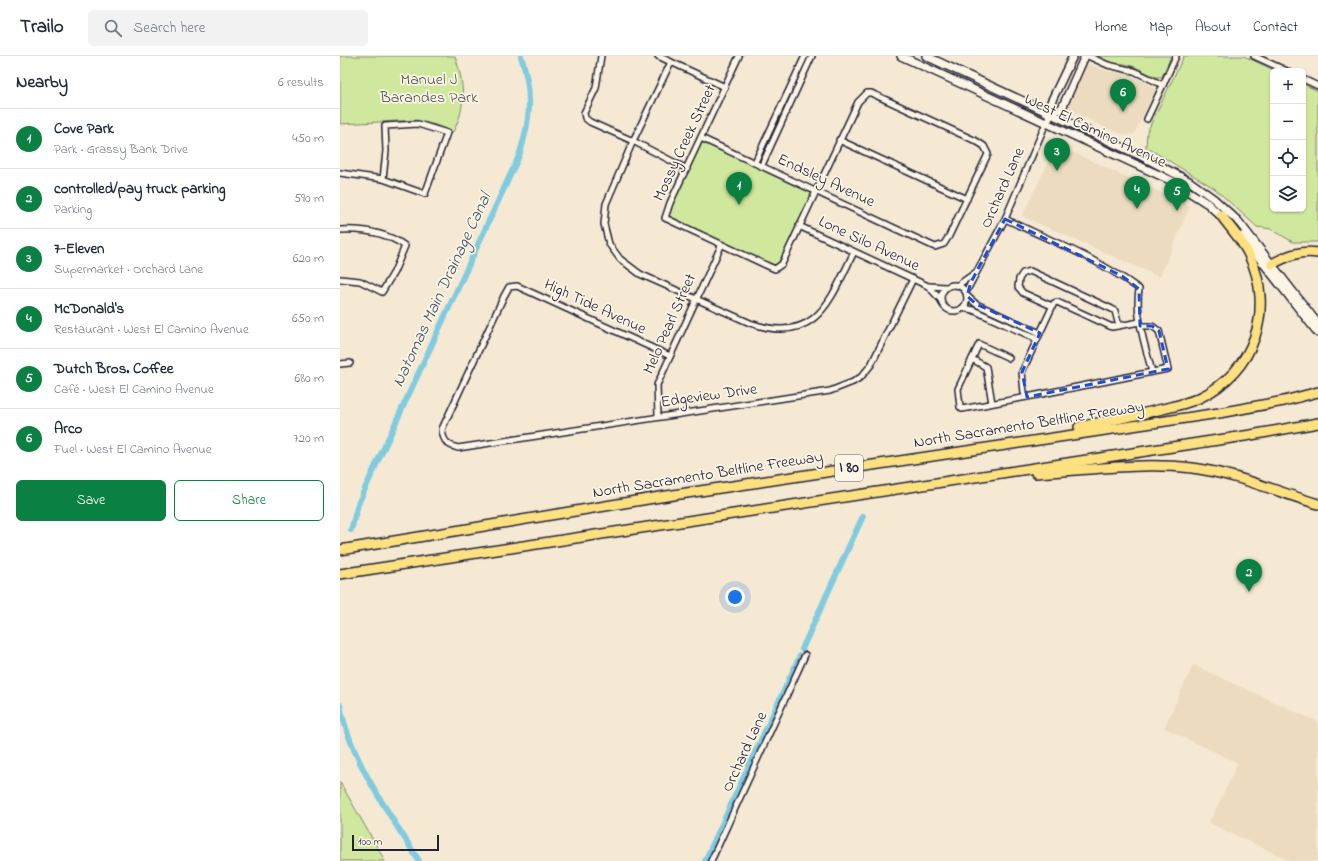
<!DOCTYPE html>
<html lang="en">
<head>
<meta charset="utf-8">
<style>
	body { margin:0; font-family:"Indie Flower",sans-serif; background:#f2f2f3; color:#1f2937 }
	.controls { position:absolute; right:12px; top:12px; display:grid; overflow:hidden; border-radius:6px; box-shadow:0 1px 3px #0004 }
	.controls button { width:36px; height:36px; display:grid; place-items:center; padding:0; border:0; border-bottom:1px solid #e0e1e3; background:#fff; color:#1f2937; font:20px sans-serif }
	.scale { position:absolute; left:12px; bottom:10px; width:87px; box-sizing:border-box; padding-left:4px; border:2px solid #22223b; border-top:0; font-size:11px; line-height:14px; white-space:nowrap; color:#22223b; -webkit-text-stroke:3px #fcf5e5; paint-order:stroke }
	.you { position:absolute; left:395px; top:541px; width:14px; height:14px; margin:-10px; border:3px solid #fff; border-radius:50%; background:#1a73e8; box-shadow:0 0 0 6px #1a73e833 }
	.badge { display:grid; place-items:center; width:26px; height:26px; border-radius:50%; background:#0b8043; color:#fff; font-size:13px; font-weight:700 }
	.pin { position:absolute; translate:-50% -33px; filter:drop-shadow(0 1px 2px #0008) }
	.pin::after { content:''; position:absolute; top:21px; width:14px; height:12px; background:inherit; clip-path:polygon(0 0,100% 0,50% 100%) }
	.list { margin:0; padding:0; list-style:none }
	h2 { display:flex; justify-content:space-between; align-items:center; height:52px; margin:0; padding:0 16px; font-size:17px }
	h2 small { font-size:13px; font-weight:400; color:#747a83 }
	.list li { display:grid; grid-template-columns:26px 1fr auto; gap:12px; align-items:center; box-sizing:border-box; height:60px; padding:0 16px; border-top:1px solid #e0e1e3 }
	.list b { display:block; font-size:15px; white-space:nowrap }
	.list p { margin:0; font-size:13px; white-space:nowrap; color:#747a83 }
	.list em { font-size:13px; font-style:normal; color:#747a83 }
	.actions { display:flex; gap:8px; padding:12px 16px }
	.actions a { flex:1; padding:9px 0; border:1px solid #0b8043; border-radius:6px; text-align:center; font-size:14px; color:#0b8043 }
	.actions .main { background:#0b8043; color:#fff }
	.icon { flex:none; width:22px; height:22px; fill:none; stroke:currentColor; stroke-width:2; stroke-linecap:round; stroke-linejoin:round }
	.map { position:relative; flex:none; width:978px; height:805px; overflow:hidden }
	header { display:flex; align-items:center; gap:24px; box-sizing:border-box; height:56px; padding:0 20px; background:#fff; border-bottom:1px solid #e0e1e3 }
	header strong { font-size:19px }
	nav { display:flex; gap:22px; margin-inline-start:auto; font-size:14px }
	.search { width:280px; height:36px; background:#f2f2f3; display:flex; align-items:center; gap:10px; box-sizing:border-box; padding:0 14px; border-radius:6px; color:#747a83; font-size:15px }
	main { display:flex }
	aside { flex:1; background:#fff }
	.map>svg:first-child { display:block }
	.built { fill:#ecdbbe }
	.green { fill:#d0e89d; stroke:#79856c }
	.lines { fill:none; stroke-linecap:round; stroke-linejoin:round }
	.canal { stroke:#80cbe0; stroke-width:6 }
	.street-casing { stroke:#22223b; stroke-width:8 }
	.secondary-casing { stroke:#22223b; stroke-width:10 }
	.highway-casing { stroke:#22223b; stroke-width:12 }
	.street { stroke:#fcf5e5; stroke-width:5 }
	.secondary { stroke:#fcf5e5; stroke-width:7 }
	.highway { stroke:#fde080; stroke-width:9 }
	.marked { fill:none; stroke:#1d4ed8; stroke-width:3; stroke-dasharray:8 5; stroke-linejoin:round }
	.labels { text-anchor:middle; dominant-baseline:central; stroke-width:3.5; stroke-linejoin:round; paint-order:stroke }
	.shield { fill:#fcf5e5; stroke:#63616e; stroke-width:1 }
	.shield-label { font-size:15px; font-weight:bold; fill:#22223b }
	.park-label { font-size:16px; fill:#4e5454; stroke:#fcf5e5 }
	.street-label { font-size:16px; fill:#22223b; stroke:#fcf5e5 }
	.water-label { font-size:17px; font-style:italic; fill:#3e556d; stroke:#fcf5e5 }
</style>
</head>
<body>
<header>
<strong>Trailo</strong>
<div class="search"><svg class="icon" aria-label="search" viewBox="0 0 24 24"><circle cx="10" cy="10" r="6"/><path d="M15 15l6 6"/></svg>Search here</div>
<nav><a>Home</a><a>Map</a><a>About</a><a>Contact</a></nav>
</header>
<main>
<aside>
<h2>Nearby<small>6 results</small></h2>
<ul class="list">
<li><span class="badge">1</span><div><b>Cove Park</b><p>Park · Grassy Bank Drive</p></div><em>450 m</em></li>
<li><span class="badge">2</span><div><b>controlled/pay truck parking</b><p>Parking</p></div><em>590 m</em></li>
<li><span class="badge">3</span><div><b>7-Eleven</b><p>Supermarket · Orchard Lane</p></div><em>620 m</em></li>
<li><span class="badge">4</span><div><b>McDonald's</b><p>Restaurant · West El Camino Avenue</p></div><em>650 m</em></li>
<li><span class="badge">5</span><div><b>Dutch Bros. Coffee</b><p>Café · West El Camino Avenue</p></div><em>680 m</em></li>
<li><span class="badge">6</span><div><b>Arco</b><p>Fuel · West El Camino Avenue</p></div><em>720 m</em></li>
</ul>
<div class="actions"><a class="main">Save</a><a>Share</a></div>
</aside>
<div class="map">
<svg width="978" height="805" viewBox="0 0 978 805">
	<rect width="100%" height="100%" fill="#f5e9d3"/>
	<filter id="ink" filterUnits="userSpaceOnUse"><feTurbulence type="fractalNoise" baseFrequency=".025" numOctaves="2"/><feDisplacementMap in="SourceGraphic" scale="8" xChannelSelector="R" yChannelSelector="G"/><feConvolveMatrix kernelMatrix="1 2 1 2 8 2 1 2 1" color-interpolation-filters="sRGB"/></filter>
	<g filter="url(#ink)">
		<!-- built -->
		<g class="built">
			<polygon points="749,8 767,15 785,17 806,26 816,34 794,78 786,79 766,72 728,53 731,35 744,11"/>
			<polygon points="717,89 850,150 820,221 682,160"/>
			<polygon points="853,609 978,666 978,805 951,805 869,767 898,707 824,672"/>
		</g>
		<!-- green -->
		<g class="green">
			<path d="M0 0H115C124 28 127 50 113 76L96 69 76 64 0 68Z"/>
			<polygon points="758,0 831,0 822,21 816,21 795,11 785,8 770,7"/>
			<polygon points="844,0 904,0 936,15 933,15 933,153 963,153 963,28 978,35 978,186 953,186 931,173 917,171 874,132 806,91 807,76"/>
			<polygon points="361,82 475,135 435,213 325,162"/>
			<polygon points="0,726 45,805 0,805"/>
		</g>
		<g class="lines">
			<!-- canal -->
			<g class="canal">
				<path d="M11 474 18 448 179 100C191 63 193 37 181 0"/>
				<polyline points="462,593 523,460"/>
				<path d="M0 649C10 704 50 758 79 805"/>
				<polyline points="365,805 460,600"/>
			</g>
			<!-- street casing -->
			<g class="street-casing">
				<g id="street">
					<path d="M261 0 256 32 244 57 245 62 250 66 293 85 266 148 264 168 269 188 280 203 300 218 410 267C476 290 490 245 514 196"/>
					<polyline points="318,0 385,31"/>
					<polyline points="748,0 768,9 794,15 823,29 807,63"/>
					<polyline points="914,0 947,15"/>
					<polyline points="331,6 293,85 347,113"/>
					<polyline points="963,23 978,30"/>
					<polyline points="823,29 836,0"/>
					<polygon points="78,68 107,77 85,138 43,123 46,95 45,70"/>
					<path d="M361 82C439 119 517 155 595 191L604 188 609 180 648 98 644 90 636 85 531 37H527L518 46 442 208 435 213 428 210 325 162 330 147 399 0"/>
					<polyline points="499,84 627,143"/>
					<polyline points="415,106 465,0"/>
					<polyline points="422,109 472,0"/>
					<polyline points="0,117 43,123"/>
					<path d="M665 163C710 184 759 203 799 233 795 261 805 289 812 316L687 341 684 337 682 316 714 247 717 246 772 271 800 266"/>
					<polyline points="459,170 588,230 600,243"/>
					<path d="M0 174C22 173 47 177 65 190L54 216 42 236 20 225 0 223"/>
					<circle cx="614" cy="242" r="13"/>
					<polyline points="618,229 635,217"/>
					<polyline points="589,230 606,231"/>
					<polyline points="626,236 665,163 706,67"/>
					<polyline points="627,240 636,248 700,277"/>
					<polyline points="712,250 683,237 678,231 679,223 683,217 690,215 772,253 775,255 779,270"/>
					<polyline points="623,252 633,254 697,283"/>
					<polyline points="801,270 812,270 819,275 828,313 812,316"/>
					<path d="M330 300 177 230 169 231 164 240 102 373C103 385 107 389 118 392L490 335 513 326 521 321 531 309 573 223"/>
					<polyline points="669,302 639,288 618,333 620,351 622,353 687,341"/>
					<polyline points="632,303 646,311 652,347"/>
					<polyline points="0,308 10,307"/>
					<polyline points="318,360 317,329 381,190"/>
					<polyline points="371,805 465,599"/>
				</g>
			</g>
			<!-- secondary casing -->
			<g class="secondary-casing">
				<g id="secondary">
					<polyline points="561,0 832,125 868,148 884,163"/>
					<polyline points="586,0 797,98 849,125 874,143 898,165 978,268"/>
					<polyline points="711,58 722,52 745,0"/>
					<polyline points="709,62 711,46 733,0"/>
					<polyline points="902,180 978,277"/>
				</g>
			</g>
			<!-- highway casing -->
			<g class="highway-casing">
				<g id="highway">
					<path d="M932 208C947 200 960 194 978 197"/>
					<path d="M739 371C762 366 786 361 810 356 826 352 844 349 859 342 915 316 935 253 909 199 903 185 890 172 881 159"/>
					<path d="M696 417C747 414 801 406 852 412 893 417 938 436 978 448"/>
					<polyline points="0,494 320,441 879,357 944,345 978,336"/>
					<polyline points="0,518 911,379 978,367"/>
				</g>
			</g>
			<!-- street -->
			<use href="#street" class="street"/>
			<!-- secondary -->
			<use href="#secondary" class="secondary"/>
			<!-- highway -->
			<use href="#highway" class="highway"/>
		</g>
	</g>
	<!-- marked area -->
	<path class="marked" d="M665 163 782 220 799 233 800 270H812L819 275 828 313 687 341 682 316 700 277 636 248 627 240 631 226Z"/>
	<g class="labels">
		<!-- shield labels -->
		<rect class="shield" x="495" y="399" width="28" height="26" rx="3"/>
		<g class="shield-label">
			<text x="509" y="412">I 80</text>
		</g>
		<!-- park labels -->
		<g class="park-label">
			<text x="89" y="24">Manuel J<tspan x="89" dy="18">Barandes Park</tspan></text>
		</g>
		<!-- street labels -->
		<g class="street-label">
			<text transform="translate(755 75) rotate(25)">West El Camino Avenue</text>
			<text transform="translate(345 87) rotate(-65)">Mossy Creek Street</text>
			<text transform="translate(486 125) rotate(25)">Endsley Avenue</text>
			<text transform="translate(663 132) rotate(-66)">Orchard Lane</text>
			<text transform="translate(529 188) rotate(25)">Lone Silo Avenue</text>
			<text transform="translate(255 251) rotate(25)">High Tide Avenue</text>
			<text transform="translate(330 268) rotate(-66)">Melo Pearl Street</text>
			<text transform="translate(369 340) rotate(-8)">Edgeview Drive</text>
			<text transform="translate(689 369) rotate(-9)">North Sacramento Beltline Freeway</text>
			<text transform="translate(368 419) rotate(-9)">North Sacramento Beltline Freeway</text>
			<text transform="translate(405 696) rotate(-65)">Orchard Lane</text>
		</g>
		<!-- water labels -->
		<g class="water-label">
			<text transform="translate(102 234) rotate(-65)">Natomas Main Drainage Canal</text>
		</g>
	</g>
</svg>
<div class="controls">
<button>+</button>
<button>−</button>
<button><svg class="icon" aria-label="locate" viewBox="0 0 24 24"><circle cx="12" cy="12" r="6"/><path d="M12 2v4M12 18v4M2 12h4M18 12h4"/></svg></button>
<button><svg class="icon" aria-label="layers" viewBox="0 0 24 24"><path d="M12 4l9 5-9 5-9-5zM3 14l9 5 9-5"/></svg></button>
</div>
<div class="scale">100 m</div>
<div class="you"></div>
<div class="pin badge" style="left:399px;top:149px">1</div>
<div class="pin badge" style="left:909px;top:536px">2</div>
<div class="pin badge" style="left:717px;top:115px">3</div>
<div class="pin badge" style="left:797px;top:153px">4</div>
<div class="pin badge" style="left:837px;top:155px">5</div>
<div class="pin badge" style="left:783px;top:56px">6</div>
</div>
</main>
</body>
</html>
